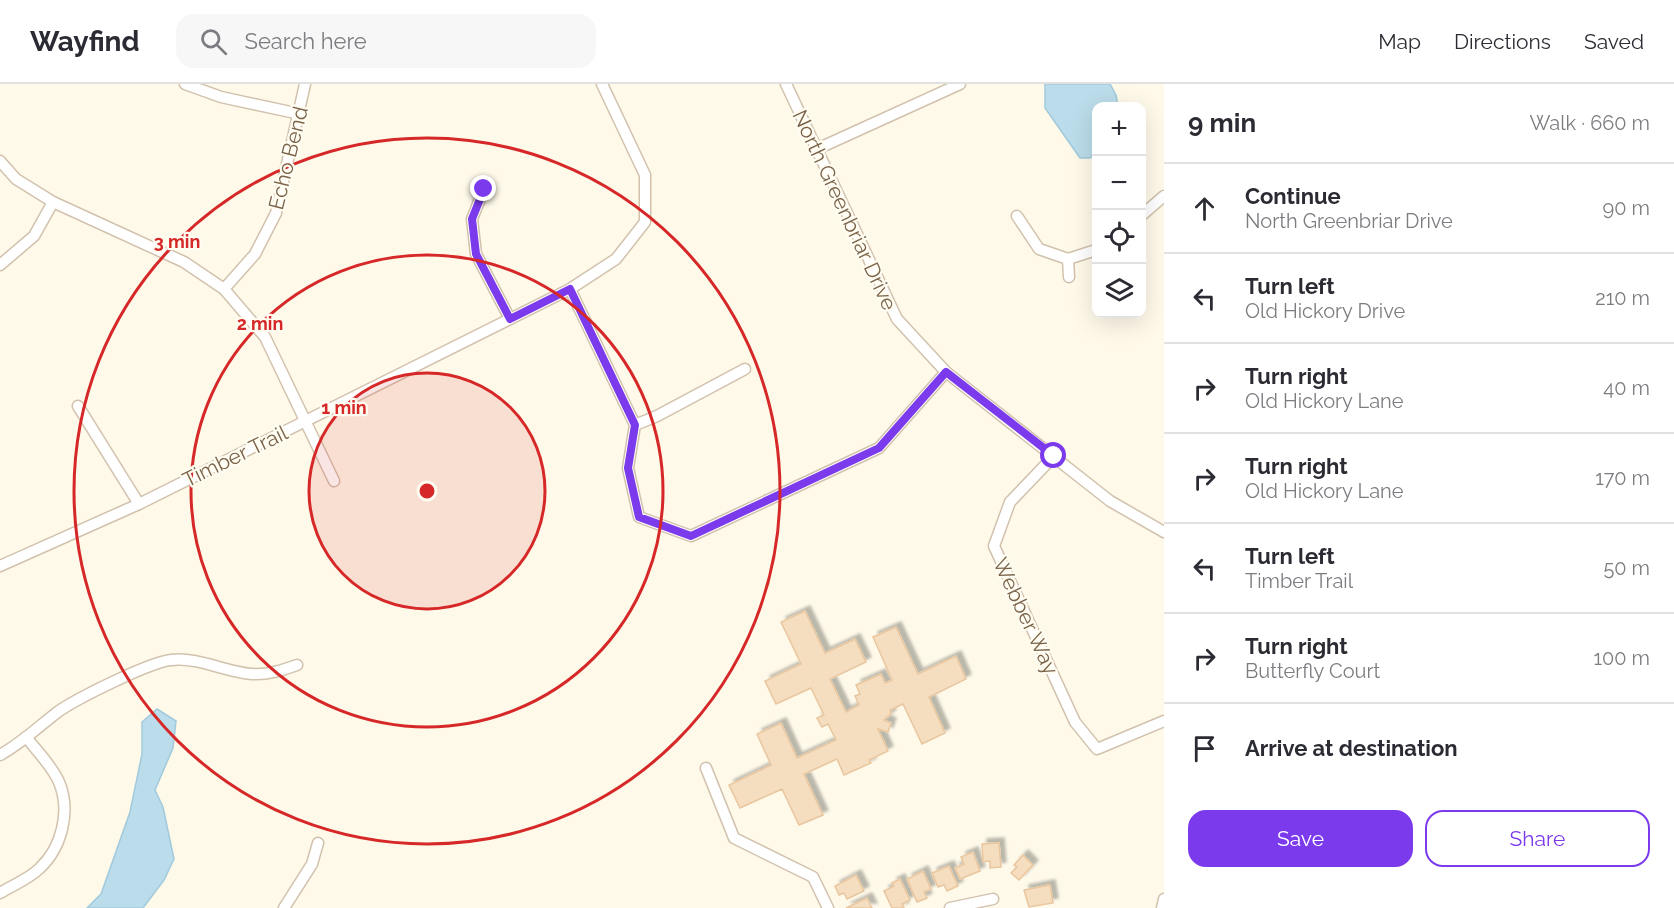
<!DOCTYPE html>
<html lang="en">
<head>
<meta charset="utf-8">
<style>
	body { margin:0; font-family:Raleway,sans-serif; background:#f7f7f7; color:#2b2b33 }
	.controls { position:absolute; right:18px; top:18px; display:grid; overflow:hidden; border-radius:12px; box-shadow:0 6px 24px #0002 }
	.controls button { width:54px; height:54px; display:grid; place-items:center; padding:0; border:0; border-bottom:2px solid #e1e1e2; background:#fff; color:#2b2b33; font:30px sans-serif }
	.stop { position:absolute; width:18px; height:18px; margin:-14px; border:4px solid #7c3aed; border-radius:50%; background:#fff }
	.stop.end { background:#7c3aed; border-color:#fff; box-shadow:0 2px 6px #0008 }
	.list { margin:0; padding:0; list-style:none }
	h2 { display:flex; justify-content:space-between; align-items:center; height:78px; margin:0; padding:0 24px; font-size:26px }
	h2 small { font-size:20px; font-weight:400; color:#7c7c81 }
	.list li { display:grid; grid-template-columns:39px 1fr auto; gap:18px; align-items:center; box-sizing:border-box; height:90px; padding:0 24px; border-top:2px solid #e1e1e2 }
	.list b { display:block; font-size:22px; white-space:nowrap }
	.list p { margin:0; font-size:20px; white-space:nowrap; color:#7c7c81 }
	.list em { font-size:20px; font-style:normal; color:#7c7c81 }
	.actions { display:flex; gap:12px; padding:18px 24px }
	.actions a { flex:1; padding:14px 0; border:2px solid #7c3aed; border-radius:18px; text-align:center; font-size:21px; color:#7c3aed }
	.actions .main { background:#7c3aed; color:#fff }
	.icon { flex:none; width:33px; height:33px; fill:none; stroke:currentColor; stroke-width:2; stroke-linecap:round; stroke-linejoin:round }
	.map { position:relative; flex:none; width:1164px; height:824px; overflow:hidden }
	header { display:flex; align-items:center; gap:36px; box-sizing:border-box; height:84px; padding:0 30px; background:#fff; border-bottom:2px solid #e1e1e2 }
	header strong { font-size:28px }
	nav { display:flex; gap:33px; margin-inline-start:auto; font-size:21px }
	.search { width:420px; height:54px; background:#f7f7f7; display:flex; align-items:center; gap:15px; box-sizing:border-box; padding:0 21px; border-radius:18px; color:#7c7c81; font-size:22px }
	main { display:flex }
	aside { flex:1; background:#fff }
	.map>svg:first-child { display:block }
	.water { fill:#bbdcea; stroke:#a1cadd; stroke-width:1.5 }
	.building { fill:#f5ddbf; stroke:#e9c69e; stroke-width:1.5; filter:url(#shadow) }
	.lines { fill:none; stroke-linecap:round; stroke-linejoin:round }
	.minor-casing { stroke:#d2c2ad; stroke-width:13 }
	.minor { stroke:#fff; stroke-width:10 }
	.route { stroke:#7c3aed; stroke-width:8 }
	.ring { fill:none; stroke:#d62828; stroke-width:3 }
	.labels { text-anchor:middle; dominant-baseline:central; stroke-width:4.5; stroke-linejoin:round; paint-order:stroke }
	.street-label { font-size:21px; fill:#7b634a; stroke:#fffcf1 }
	.centre { fill:#d62828; stroke:#fffcf1; stroke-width:3 }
	.ring-label { font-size:18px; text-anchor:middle; font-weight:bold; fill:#d62828; stroke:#fffcf1; stroke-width:4.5; stroke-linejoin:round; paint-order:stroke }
</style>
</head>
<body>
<header>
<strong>Wayfind</strong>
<div class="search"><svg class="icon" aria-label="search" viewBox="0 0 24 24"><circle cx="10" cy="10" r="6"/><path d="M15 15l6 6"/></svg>Search here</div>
<nav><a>Map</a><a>Directions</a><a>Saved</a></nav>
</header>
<main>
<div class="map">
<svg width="1164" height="824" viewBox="0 0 1164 824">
	<defs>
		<filter id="shadow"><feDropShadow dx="5" dy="-5" stdDeviation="1.5" flood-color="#0004"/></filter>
	</defs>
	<rect width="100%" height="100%" fill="#fef9e9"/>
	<!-- water -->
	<g class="water">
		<polygon points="1045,0 1110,0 1116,11 1118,22 1096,22 1096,69 1090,74 1080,74 1045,24"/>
		<polygon points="157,625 176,637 173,664 155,706 163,723 174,775 164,796 143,824 87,824 101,810 130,728 142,670 142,638"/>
	</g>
	<!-- building -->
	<g class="building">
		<polygon points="805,527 825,569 855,555 866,578 830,595 846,628 859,621 855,612 860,610 856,601 881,590 885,599 892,596 873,553 896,543 918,590 956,572 966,595 929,613 945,649 922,660 903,620 890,626 891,630 884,636 891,639 888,648 878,645 888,667 869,676 871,679 844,691 837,675 804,690 823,731 799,741 782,705 740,724 729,701 771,681 757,650 781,639 797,674 836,656 828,640 822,643 817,634 824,631 811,604 776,620 765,597 801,580 781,538"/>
		<polygon points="999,759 1001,783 990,784 990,777 983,778 982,760"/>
		<polygon points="973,768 980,787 960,795 955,784 964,780 961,773"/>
		<polygon points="1023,771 1033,781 1019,796 1011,789 1017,783 1014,781"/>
		<polygon points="949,782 958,802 947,807 944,801 938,803 932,789"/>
		<polygon points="923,787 931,805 924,808 927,814 917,818 907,795"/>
		<polygon points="856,791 864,807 847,815 844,809 839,811 835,802"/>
		<polygon points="900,795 910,816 902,820 904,823 902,824 892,824 884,807 894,802 892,799"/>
		<polygon points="1050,801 1053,819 1029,823 1024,806"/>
		<polygon points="867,814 872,824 846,824"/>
	</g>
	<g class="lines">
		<!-- minor casing -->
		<g class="minor-casing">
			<g id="minor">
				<polyline points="185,0 221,13 300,30"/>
				<polyline points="786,0 897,235 946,288 1110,417 1164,448"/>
				<polyline points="817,65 960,0"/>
				<polyline points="0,77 16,95 53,118 184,178 224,205 265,253 334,397"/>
				<polyline points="484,105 472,135 476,170 510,235"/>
				<polyline points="1142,131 1164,112"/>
				<polyline points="1017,132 1039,165 1068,175 1069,193"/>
				<polyline points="1068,175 1096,166"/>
				<polyline points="0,181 34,152 53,118"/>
				<polyline points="224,205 255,170 276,129 305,0"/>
				<polyline points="570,205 635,341 628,384 639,433 691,452 879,364 946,288"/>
				<polyline points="78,322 139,420"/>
				<polyline points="635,341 657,332 745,285"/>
				<polyline points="1054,372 1010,418 994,462 1075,638 1097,665 1164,637"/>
				<polyline points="0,482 139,420 510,235 570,205 616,175 645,138 645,91 602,0"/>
				<path d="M0 671C22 659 39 642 59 627 78 614 150 578 171 576 199 573 225 588 252 590 268 591 283 586 297 581"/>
				<polyline points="706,684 734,754 813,793 828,824"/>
				<path d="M0 809C13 801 29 795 40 784 62 763 71 727 59 698 52 682 37 667 26 653"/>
				<polyline points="284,824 312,780 318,759"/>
				<polyline points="950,824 993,815"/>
				<polyline points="1162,824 1164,815"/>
			</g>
		</g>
		<!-- minor -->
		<use href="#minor" class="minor"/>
	</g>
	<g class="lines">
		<!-- route -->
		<polyline class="route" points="484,105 472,135 476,170 510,235 570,205 635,341 628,384 639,433 691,452 879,364 946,288 1054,372"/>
	</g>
	<!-- distance rings -->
	<circle cx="427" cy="407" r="118" fill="#d62828" fill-opacity=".12"/>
	<g class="ring">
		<circle cx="427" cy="407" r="118"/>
		<circle cx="427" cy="407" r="236"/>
		<circle cx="427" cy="407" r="353"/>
	</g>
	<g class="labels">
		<!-- street labels -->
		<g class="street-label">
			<text transform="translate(288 74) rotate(-76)">Echo Bend</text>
			<text transform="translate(845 126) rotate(65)">North Greenbriar Drive</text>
			<text transform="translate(235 372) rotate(-26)">Timber Trail</text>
			<text transform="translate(1026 532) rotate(65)">Webber Way</text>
		</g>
	</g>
	<circle cx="427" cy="407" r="9" class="centre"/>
	<g class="ring-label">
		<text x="177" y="164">3 min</text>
		<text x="260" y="246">2 min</text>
		<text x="344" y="330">1 min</text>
	</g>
</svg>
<div class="controls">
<button>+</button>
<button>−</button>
<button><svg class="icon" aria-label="locate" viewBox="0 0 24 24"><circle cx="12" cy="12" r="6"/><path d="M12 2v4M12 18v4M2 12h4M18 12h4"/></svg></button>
<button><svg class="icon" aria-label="layers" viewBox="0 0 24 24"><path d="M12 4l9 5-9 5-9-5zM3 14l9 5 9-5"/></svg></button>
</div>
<div class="stop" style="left:1054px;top:372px"></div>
<div class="stop end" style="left:484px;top:105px"></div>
</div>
<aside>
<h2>9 min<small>Walk · 660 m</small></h2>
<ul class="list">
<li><svg class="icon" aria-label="ahead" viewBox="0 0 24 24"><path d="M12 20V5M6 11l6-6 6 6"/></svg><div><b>Continue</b><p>North Greenbriar Drive</p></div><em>90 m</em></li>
<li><svg class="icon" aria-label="left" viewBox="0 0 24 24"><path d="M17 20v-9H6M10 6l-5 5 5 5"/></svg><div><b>Turn left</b><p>Old Hickory Drive</p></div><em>210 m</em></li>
<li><svg class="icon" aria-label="right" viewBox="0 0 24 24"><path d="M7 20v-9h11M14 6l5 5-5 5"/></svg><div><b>Turn right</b><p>Old Hickory Lane</p></div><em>40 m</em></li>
<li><svg class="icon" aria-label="right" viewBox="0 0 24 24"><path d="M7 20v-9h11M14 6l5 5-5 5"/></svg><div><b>Turn right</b><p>Old Hickory Lane</p></div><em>170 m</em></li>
<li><svg class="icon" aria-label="left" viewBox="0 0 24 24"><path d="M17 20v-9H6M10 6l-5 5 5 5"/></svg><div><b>Turn left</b><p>Timber Trail</p></div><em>50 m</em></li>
<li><svg class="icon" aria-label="right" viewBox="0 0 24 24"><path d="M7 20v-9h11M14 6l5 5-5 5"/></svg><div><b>Turn right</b><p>Butterfly Court</p></div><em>100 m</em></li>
<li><svg class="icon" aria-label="arrive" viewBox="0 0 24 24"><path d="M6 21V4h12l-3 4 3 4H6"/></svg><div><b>Arrive at destination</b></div></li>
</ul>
<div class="actions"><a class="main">Save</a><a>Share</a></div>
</aside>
</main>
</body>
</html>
